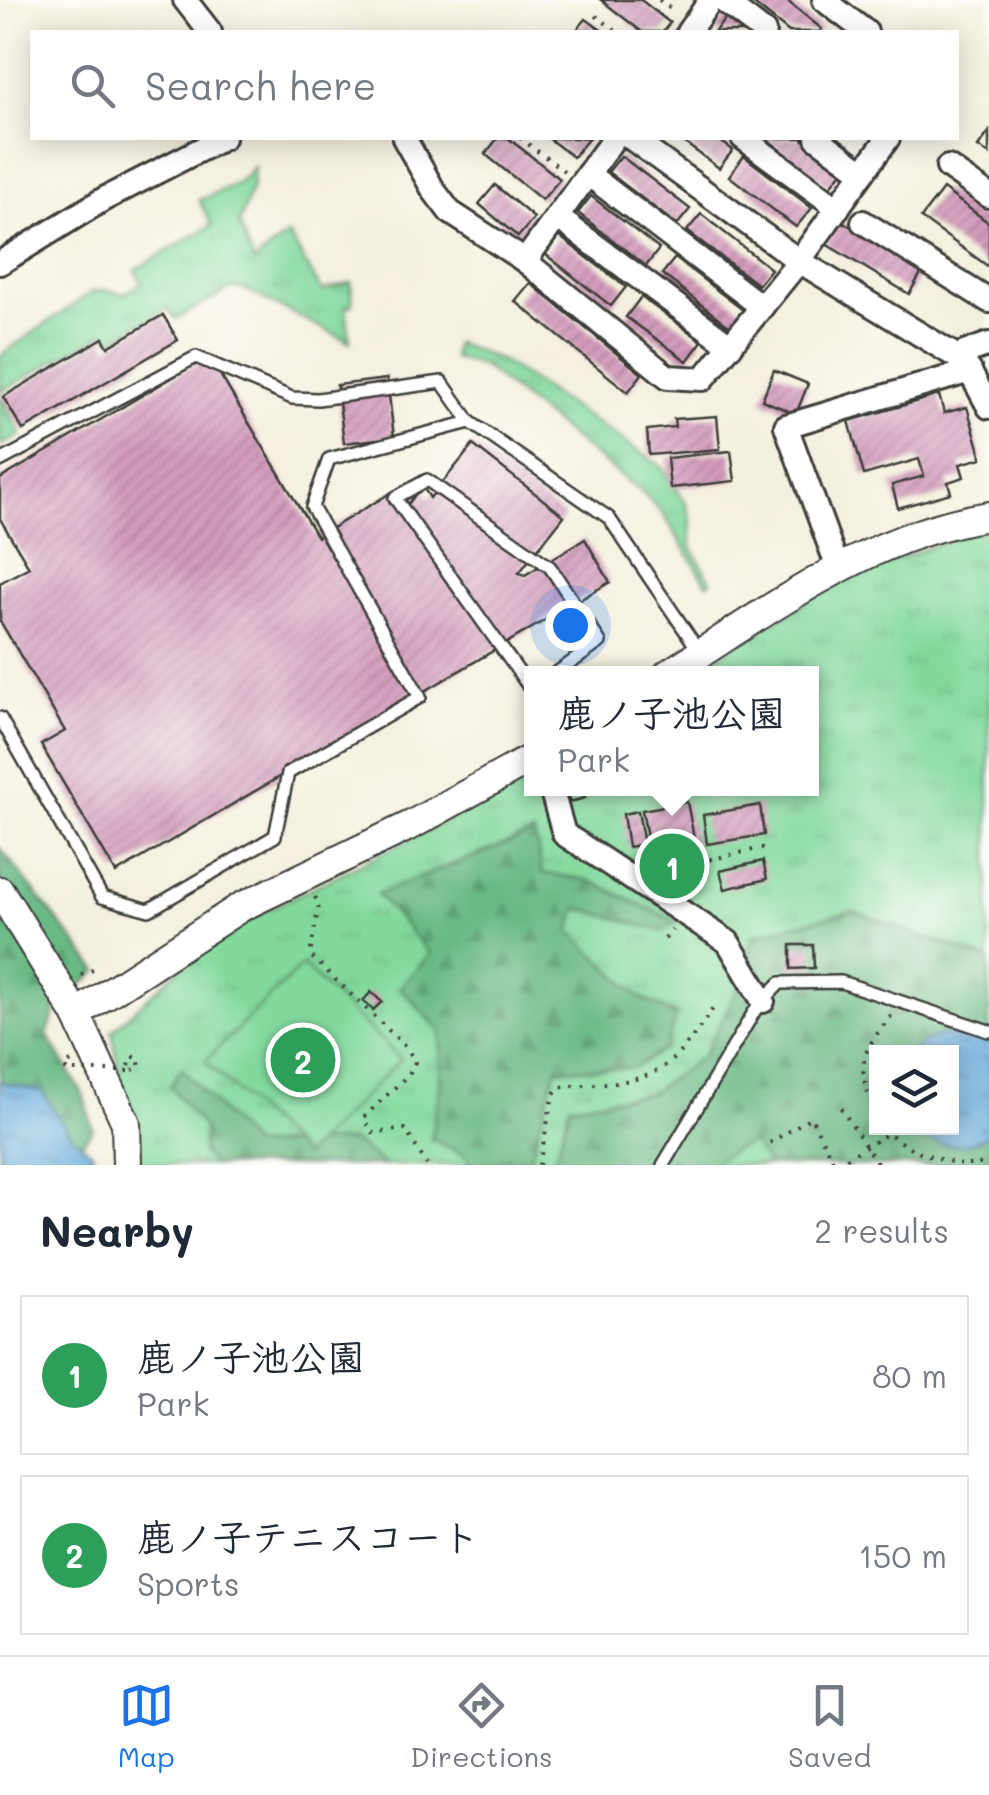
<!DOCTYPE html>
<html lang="en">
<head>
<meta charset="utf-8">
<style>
	body { margin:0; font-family:Mali,"Klee One",sans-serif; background:#f2f2f3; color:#1f2937 }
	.controls { position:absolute; right:30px; bottom:30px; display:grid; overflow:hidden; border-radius:0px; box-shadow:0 5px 25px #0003 }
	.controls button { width:90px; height:90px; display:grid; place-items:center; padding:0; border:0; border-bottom:2px solid #e0e1e3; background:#fff; color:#1f2937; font:50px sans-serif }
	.you { position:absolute; left:570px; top:625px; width:35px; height:35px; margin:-25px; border:8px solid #fff; border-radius:50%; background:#1a73e8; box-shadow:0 0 0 15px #1a73e833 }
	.badge { display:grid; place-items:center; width:65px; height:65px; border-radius:50%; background:#1a73e8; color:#fff; font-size:32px; font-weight:700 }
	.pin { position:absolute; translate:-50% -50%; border:5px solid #fff; box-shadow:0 2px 10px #0006 }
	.popup { position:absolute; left:524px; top:666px; width:295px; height:130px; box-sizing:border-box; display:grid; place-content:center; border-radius:0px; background:#fff; filter:drop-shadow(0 2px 8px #0005); font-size:32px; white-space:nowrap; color:#747a83 }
	.popup b { font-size:38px; color:#1f2937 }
	.popup::after { content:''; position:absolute; left:50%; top:100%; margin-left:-20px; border:20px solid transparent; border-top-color:#fff }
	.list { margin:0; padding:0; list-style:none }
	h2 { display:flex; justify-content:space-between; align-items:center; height:130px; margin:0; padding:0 40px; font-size:42px }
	h2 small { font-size:32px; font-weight:400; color:#747a83 }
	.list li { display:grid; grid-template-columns:65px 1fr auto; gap:30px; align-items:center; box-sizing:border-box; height:160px; margin:0 20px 20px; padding:0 20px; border:2px solid #e0e1e3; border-radius:0px }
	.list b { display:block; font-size:38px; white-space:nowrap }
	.list p { margin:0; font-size:32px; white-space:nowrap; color:#747a83 }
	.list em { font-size:32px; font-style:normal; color:#747a83 }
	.icon { flex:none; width:55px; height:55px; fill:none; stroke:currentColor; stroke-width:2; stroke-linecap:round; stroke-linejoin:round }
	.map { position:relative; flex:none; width:989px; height:1165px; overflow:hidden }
	.search { position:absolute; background:#fff; box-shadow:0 5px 25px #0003; left:30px; right:30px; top:30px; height:110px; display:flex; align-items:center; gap:25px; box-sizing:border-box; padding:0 35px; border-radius:0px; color:#747a83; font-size:38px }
	.sheet { height:490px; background:#fff }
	nav { display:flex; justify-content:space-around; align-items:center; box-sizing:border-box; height:140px; border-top:2px solid #e0e1e3; background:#fff; font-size:28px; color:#747a83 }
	nav a { display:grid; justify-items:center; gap:5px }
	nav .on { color:#1a73e8 }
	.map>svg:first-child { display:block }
	.grass { fill:url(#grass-tufts); stroke:#4f7a5c; stroke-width:2.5; fill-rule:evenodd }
	.forest { fill:url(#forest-firs); stroke:#426a50; stroke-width:2.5; fill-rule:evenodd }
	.garden { fill:#82d99d; stroke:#4f7a5c; stroke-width:2.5 }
	.water { fill:url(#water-ripples); stroke:#41647c; stroke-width:2.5 }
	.building { fill:url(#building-hatch) }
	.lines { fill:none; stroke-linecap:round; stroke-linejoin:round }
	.service-casing { stroke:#3c3c39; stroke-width:16 }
	.minor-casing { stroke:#3c3c39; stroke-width:28 }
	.tertiary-casing { stroke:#3c3c39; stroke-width:32 }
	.path { stroke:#3c3c39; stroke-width:4; stroke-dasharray:2.5 8; stroke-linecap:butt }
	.service { stroke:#fff; stroke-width:11 }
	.minor { stroke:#fff; stroke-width:22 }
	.tertiary { stroke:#fff; stroke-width:28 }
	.path-bridge { stroke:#3c3c39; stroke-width:4; stroke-dasharray:2.5 8; stroke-linecap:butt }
</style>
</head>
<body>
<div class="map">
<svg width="989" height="1165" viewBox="0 0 989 1165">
	<defs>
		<pattern id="grass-tufts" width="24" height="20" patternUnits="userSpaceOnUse" patternTransform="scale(2.5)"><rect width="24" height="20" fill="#82d99d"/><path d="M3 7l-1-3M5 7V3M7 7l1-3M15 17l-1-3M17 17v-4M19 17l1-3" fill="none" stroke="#70ba87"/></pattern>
		<pattern id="forest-firs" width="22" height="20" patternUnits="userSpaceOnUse" patternTransform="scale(2.5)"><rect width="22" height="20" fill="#69b984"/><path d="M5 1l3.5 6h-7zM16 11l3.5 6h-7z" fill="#5a9e71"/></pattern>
		<pattern id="water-ripples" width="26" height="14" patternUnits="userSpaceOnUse" patternTransform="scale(2.5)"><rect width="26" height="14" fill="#66abdc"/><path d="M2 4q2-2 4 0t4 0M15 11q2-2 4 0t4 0" fill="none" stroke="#538ab2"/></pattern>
		<pattern id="building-hatch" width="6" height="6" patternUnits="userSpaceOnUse" patternTransform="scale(2.5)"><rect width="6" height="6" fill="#d49dbd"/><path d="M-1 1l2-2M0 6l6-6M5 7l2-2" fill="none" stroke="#ab7f99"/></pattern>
	</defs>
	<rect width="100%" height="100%" fill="#fdfcf7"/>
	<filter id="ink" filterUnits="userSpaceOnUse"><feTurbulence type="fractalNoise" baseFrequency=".01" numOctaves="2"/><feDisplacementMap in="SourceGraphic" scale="20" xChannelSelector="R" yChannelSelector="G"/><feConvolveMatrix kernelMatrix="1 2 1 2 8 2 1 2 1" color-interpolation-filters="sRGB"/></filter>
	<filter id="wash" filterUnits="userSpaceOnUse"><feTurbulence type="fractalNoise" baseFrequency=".0048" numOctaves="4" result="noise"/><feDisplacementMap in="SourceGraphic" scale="40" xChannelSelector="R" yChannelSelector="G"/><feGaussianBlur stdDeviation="2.25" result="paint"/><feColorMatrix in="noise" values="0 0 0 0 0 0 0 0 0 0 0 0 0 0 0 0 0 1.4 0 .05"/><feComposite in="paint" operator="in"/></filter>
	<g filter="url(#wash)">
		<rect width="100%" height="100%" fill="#f4f0df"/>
		<!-- grass -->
		<g class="grass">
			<polygon points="254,167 252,186 239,224 254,262 288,234 322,291 351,282 353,305 346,306 350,342 244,289 232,288 176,319 167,308 112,340 105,333 0,392 0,357 4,353 92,292 107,290 123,294 142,283 135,270 212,225 199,200 238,183"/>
			<polygon points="455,343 498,359 660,465 685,501 691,518 691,547 711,581 707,584 664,515 645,495 482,366 453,358"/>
			<polygon points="0,395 21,435 2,445 0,441"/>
			<path d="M974 531H989V1165H135L112 1031 214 936 441 824 532 766V788H812V674L689 673 845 578ZM876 1052H952V1128H876Z"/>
		</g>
		<!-- forest -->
		<g class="forest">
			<polygon points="534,833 543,873 588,880 677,922 662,931 578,908 570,931 638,996 676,1015 666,1048 634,1068 556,1069 530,1159 501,1159 496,1165 470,1165 466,1156 431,1139 440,1086 441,1032 400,987 430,954 377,894"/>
			<polygon points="0,848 98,971 58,1004 47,1035 83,1094 93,1129 65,1165 0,1137"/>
			<path d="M852 911 989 960V1165H553L570 1105 649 1094 703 1056 741 983 753 935ZM876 1052H952V1128H876Z"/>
			<polygon points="182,1068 253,1146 352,1141 385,1165 214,1165 202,1154 204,1129 170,1086"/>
		</g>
		<!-- garden -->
		<g class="garden">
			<polygon points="302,965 401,1059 304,1156 205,1061"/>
			<polygon points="753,1143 768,1165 710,1165 733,1150"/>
		</g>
		<!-- water -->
		<g class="water">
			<path d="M957 1033 976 1037 989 1045V1134C962 1152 936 1148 911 1128H952V1052H911C925 1039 938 1035 957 1033Z"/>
			<polygon points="0,1082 42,1091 70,1134 93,1153 88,1165 0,1165"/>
		</g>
		<g id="blocks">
			<!-- building -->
			<g class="building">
				<polygon points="601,0 641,0 670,23 662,32 642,32"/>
				<polygon points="749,0 786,0 822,29 819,32 789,32"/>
				<polygon points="727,17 747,32 714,32"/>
				<polygon points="586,19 604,32 575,32"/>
				<polygon points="989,132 989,154 978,147"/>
				<polygon points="498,138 508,138 560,179 542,200 485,154"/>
				<polygon points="548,138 589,138 573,157"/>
				<polygon points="678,138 716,138 733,150 719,168"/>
				<polygon points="765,138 802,138 844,169 830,187"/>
				<polygon points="621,156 690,209 677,225 608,172"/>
				<polygon points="744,156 812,208 796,227 729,176"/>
				<polygon points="495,185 534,218 518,237 479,204"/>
				<polygon points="943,189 989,223 989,267 921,218"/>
				<polygon points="591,196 659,249 646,266 578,213"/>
				<polygon points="701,214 771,269 758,285 687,231"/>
				<polygon points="840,220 923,270 909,294 826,244"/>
				<polygon points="559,236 626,287 611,306 545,254"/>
				<polygon points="675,258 743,310 730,327 662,274"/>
				<polygon points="530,283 642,374 628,392 515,301"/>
				<polygon points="641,297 702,341 687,361 626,317"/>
				<polygon points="163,315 178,340 23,430 3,397 103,338 108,347"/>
				<polygon points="209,356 317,537 399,488 408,504 422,486 430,498 473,445 564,516 519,573 525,575 585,539 610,582 116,873 41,745 65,731 0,621 0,583 29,567 0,519 0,479"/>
				<polygon points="774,370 808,384 796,414 762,400"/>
				<polygon points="387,379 394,437 344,443 337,385"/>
				<polygon points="939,395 944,413 967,407 982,458 960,464 964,477 948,482 951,493 898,508 892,485 924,476 919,459 864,475 849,421"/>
				<polygon points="717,416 720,449 649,455 647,430 675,427 674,419"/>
				<polygon points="731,451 735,481 670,488 667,458"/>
				<polygon points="567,788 582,788 585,798 570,802"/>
				<polygon points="687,802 696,848 665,854 663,846 649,848 642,810"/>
				<polygon points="760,805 764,835 707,844 703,815"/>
				<polygon points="638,811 644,844 628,847 623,814"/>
				<polygon points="763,861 767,879 725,889 720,871"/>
				<polygon points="791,945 813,945 814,968 791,969"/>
				<polygon points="371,992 382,1002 373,1010 363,1001"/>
			</g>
		</g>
	</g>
	<g filter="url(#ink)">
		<use href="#blocks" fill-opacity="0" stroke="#3c3c39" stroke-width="2.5"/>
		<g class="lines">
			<!-- service casing -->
			<g class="service-casing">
				<g id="service">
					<polyline points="0,461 196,357 292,398 318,399 442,382 470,422 609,518 699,651"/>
					<polyline points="532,691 395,498 427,480 550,567 600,642 555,674"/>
					<polyline points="0,718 102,897 149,910 275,836 288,773 420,697 312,507 329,459 470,422"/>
					<polyline points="663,1165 757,1007 780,983 841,982 989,1031"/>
				</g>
			</g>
			<!-- minor casing -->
			<g class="minor-casing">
				<g id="minor">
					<polyline points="185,0 210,32"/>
					<polyline points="722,0 764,32"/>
					<polyline points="824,0 866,32"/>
					<polyline points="688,32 711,0"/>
					<polyline points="404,138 434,191 450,212 525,261"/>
					<polyline points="614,138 525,261 668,377 703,379 799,261 888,138"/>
					<polyline points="631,138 799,261 964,361 989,407"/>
					<polyline points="743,138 838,208"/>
					<polyline points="817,138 863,172"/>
					<polyline points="948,167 989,196"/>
					<polyline points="588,174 762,307"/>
					<polyline points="557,217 731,346"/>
					<polyline points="863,222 989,301"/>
					<polyline points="0,263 104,199 223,138"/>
					<polyline points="956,356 989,344"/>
					<polyline points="838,568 786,426 970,371"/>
					<polyline points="551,788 564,834 728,942 763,1001"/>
				</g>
			</g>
			<!-- tertiary casing -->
			<g class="tertiary-casing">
				<g id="tertiary">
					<path d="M668 674C769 611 869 534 989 516"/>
					<polyline points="0,891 76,1014 126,1123 127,1165"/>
					<polyline points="76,1014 241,907 413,824 532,758"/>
				</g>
			</g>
			<!-- path -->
			<g class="path">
				<polyline points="659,0 675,12"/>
				<polyline points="596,16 618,32"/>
				<polyline points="520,138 564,171"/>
				<polyline points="666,877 666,869 767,847"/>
				<polyline points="315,897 319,905 310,955 406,1047 415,1062 409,1074 363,1118 373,1133 405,1129 427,1165"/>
				<polyline points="665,939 672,930"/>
				<polyline points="81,975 100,967"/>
				<polyline points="71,1062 64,1067 67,1071 74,1071"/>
				<polyline points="129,1066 132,1057 138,1057 140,1067 133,1070"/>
				<polyline points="841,1108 878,1165"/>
				<path d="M876 1113C855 1066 860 1053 892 1015"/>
				<path d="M884 1128C905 1151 933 1157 962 1165"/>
				<polyline points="770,1143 811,1117 835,1165 889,1133"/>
				<path d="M539 1165 553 1095 559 1087C650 1079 660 1087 714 1007"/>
				<polyline points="968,1165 989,1163"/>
			</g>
			<!-- service -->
			<use href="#service" class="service"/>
			<!-- minor -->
			<use href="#minor" class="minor"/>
			<!-- tertiary -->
			<use href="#tertiary" class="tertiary"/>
			<!-- path-bridge -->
			<polyline class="path-bridge" points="74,1071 129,1071"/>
		</g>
	</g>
</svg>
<div class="controls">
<button><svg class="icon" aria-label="layers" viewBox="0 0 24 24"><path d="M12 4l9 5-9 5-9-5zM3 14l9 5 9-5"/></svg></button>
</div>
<div class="you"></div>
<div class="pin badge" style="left:672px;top:866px;background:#2e9e5b">1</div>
<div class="popup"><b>鹿ノ子池公園</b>Park</div>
<div class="pin badge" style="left:303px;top:1060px;background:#2e9e5b">2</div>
<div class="search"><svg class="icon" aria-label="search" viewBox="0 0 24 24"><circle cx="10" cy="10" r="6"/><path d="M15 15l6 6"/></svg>Search here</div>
</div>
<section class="sheet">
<h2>Nearby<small>2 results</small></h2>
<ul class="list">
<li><span class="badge" style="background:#2e9e5b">1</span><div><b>鹿ノ子池公園</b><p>Park</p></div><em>80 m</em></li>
<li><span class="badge" style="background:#2e9e5b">2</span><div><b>鹿ノ子テニスコート</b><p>Sports</p></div><em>150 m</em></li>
</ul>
</section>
<nav>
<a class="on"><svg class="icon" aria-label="map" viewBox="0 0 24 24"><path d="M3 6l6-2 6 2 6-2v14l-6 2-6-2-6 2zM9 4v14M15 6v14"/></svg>Map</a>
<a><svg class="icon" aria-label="directions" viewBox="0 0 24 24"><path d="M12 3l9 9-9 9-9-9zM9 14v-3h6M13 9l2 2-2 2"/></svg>Directions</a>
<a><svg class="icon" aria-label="saved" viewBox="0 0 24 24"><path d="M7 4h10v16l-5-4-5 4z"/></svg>Saved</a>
</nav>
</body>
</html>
